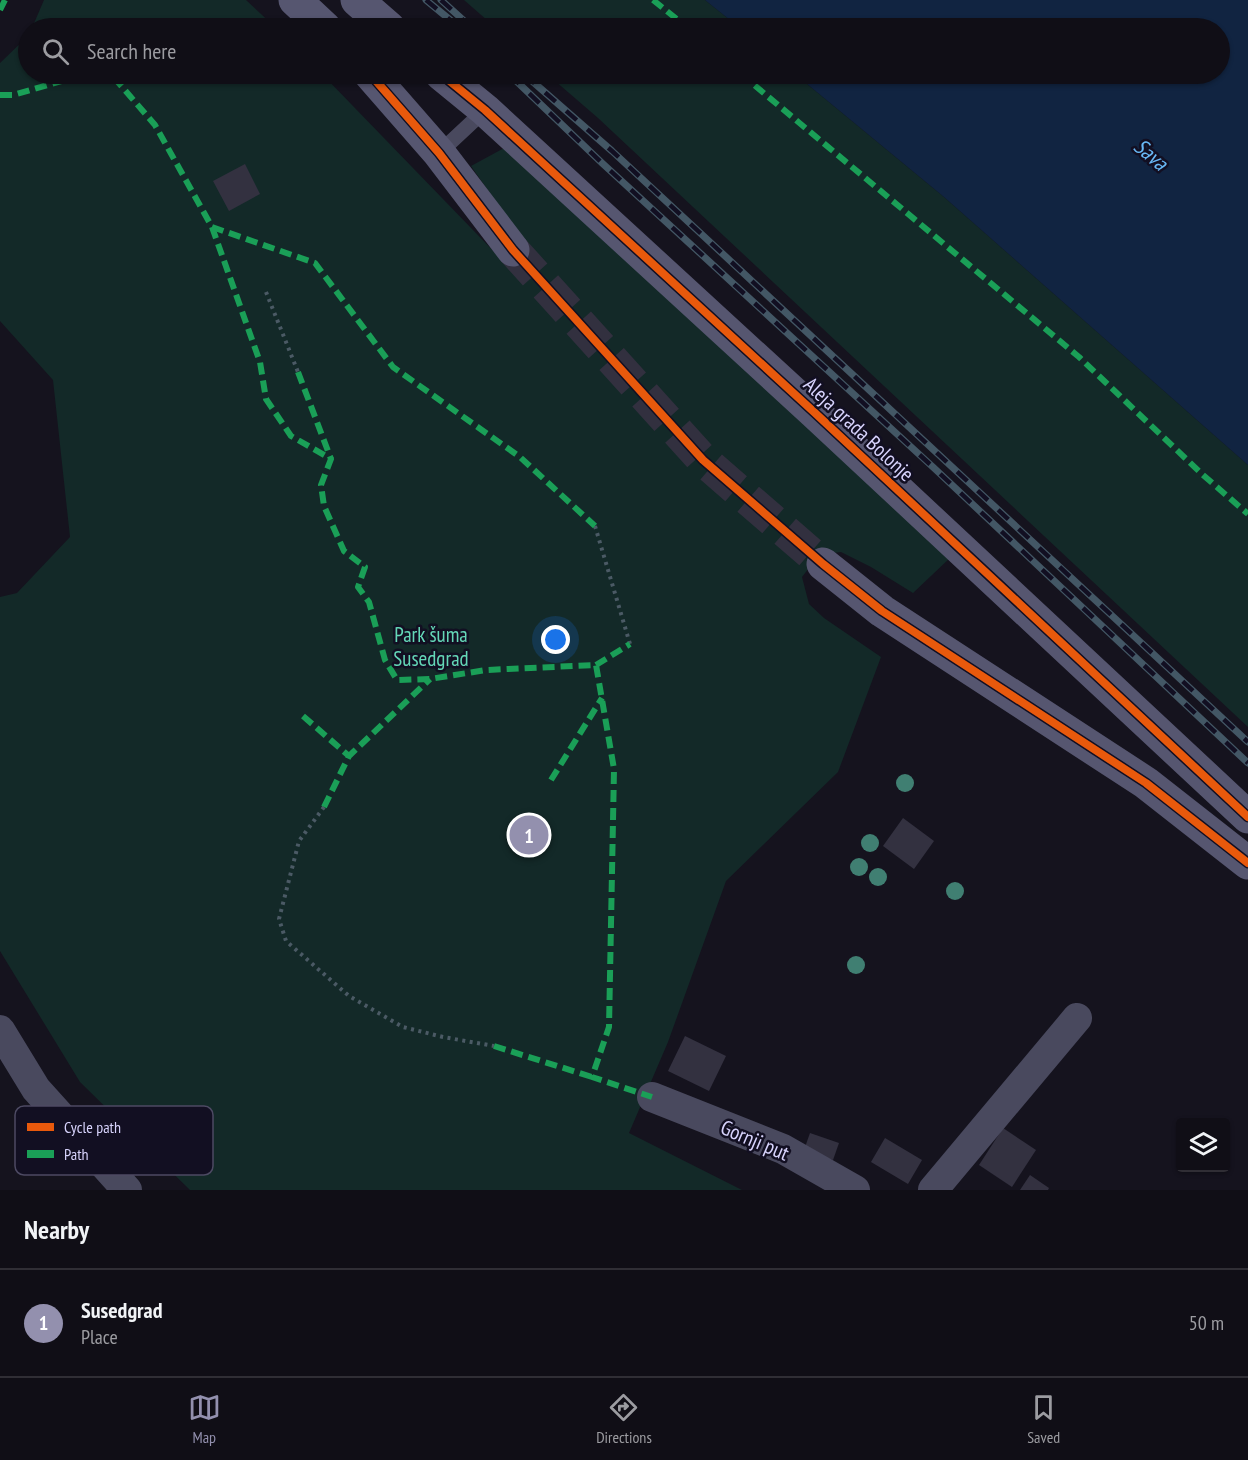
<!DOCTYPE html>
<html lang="en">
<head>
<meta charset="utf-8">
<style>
	body { margin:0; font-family:"PT Sans Narrow",sans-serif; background:#1e1c23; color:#f1f3f6 }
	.controls { position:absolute; right:18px; bottom:18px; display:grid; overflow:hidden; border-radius:6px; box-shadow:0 2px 4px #0004 }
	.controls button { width:54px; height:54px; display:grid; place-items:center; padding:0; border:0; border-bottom:2px solid #302e35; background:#100e16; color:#f1f3f6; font:30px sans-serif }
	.you { position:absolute; left:556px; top:640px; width:21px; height:21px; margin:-15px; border:4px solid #fff; border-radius:50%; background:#1a73e8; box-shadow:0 0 0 9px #1a73e833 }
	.badge { display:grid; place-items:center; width:39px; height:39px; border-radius:50%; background:#9390ae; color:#fff; font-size:20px; font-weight:700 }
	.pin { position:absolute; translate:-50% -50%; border:3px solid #fff; box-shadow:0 2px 6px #0006 }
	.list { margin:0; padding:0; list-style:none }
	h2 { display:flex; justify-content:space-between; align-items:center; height:78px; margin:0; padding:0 24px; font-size:26px }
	h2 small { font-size:20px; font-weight:400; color:#9c9ca1 }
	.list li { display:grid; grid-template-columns:39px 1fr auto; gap:18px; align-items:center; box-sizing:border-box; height:108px; padding:0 24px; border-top:2px solid #302e35 }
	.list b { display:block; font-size:22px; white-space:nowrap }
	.list p { margin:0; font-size:20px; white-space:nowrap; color:#9c9ca1 }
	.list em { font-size:20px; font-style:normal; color:#9c9ca1 }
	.icon { flex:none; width:33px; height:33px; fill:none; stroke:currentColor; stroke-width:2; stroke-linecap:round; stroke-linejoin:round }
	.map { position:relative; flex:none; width:1248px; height:1190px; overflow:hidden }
	.search { position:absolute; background:#100e16; box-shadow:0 2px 4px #0004; left:18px; right:18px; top:18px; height:66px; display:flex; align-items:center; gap:15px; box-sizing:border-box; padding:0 21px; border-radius:33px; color:#9c9ca1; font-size:22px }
	.sheet { height:186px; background:#100e16 }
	nav { display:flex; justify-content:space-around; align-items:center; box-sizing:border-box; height:84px; border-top:2px solid #302e35; background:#100e16; font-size:16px; color:#9c9ca1 }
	nav a { display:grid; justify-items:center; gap:3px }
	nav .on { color:#9390ae }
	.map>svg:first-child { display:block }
	.green { fill:#132928 }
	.water { fill:#112441 }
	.building { fill:#333140 }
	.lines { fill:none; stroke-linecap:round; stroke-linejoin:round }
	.secondary-tunnel { stroke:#32303f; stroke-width:33; stroke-dasharray:33 16; stroke-linecap:butt }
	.path { stroke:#4b5a65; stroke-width:4; stroke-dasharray:3 4.5; stroke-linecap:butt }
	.lane { stroke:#49495e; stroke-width:15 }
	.street { stroke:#49495e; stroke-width:30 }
	.secondary { stroke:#565670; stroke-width:33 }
	.rail-casing { stroke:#435765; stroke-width:7 }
	.rail { stroke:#120f22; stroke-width:4.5; stroke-dasharray:14; stroke-linecap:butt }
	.quiet { stroke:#1a9f57; stroke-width:6; stroke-dasharray:12 6; stroke-linecap:butt }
	.cycleway-casing { stroke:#120f22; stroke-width:11 }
	.cycleway { stroke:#e8590c; stroke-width:8 }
	.tree { fill:#407f72 }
	.labels { text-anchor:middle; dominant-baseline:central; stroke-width:5; stroke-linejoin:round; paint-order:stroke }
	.street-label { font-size:21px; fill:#d7d3fc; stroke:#120f22 }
	.park-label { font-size:21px; fill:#64d7b7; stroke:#120f22 }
	.water-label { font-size:22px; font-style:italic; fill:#68b8f5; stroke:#120f22 }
	.key { fill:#120f22; stroke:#4d4a63; stroke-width:1.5 }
	.key-label { font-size:16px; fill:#d7d3fc }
</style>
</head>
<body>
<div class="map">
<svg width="1248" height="1190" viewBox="0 0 1248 1190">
	<rect width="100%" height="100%" fill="#15131e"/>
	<!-- green -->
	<g class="green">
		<polygon points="44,0 246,0 276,28 32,28"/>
		<polygon points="464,0 705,0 740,28 496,28"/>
		<polygon points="28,36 28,74 322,74 503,261 531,252 471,166 506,147 951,557 913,593 871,567 841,552 819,555 802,577 809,604 824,618 881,657 838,772 726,881 668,1042 629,1133 742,1190 190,1190 80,1082 0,951 0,597 17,593 70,537 53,380 0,321 0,63"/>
		<polygon points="547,74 795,74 944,197 1248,465 1248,727 598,118"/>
	</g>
	<!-- water -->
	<polygon class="water" points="705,0 1248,0 1248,465 944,197 795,74 1220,74 1220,28 740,28"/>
	<!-- building -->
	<g class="building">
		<polygon points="245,164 260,194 229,211 213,181"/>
		<polygon points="903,818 934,841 914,869 883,846"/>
		<polygon points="685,1036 726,1056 709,1091 668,1071"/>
		<polygon points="1003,1128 1036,1150 1012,1187 979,1165"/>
		<polygon points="810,1133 839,1143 833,1160 804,1150"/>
		<polygon points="885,1138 922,1160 908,1184 871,1162"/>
		<polygon points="1030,1175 1049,1188 1048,1190 1020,1190"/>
	</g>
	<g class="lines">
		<!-- secondary-tunnel -->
		<polyline class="secondary-tunnel" points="513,250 703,460 823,564"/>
		<!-- path -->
		<g class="path">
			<polyline points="266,292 298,372"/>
			<polyline points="595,526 630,644"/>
			<polyline points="324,807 299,841 279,919 286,941 349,996 403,1027 443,1037 494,1046"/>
		</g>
		<!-- lane -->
		<polyline class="lane" points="439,153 485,110"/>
		<!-- street -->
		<g class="street">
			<polyline points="0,1030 36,1089 127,1190"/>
			<polyline points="652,1097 783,1149 855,1190"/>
			<polyline points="933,1190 1077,1018"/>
		</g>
		<!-- secondary -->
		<g class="secondary">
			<polyline points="295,0 325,28"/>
			<polyline points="357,0 389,28"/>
			<polyline points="370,74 439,153 513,250"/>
			<polyline points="441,74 485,110 814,412 1248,817"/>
			<polyline points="823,564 882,611 1146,783 1248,863"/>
		</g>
		<!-- rail casing -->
		<g class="rail-casing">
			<g id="rail">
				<polyline points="426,0 460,28"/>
				<polyline points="441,0 472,28"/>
				<polyline points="509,74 602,163 934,468 1248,763"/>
				<polyline points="524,74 612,151 1248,742"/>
			</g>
		</g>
		<!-- rail -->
		<use href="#rail" class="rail"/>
		<!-- quiet -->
		<g class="quiet">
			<polyline points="653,0 688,28"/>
			<polyline points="0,10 5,0"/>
			<polyline points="95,74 117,81 155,125 212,227 260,362 266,399 291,436 331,459 321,485 324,506 344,551 365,567 358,587 369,602 385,660 397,680 430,679 486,670 596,665 614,769 609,1027 592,1077 652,1097"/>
			<polyline points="741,74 1079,357 1203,475 1248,514"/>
			<polyline points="0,95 13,95 86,74"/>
			<polyline points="212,227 315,263 393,367 520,457 595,526"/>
			<polyline points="298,372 331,459"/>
			<polyline points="596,665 630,644"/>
			<polyline points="303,716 349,756"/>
			<polyline points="551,780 602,698"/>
			<polyline points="324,807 349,756 430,679"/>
			<polyline points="494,1046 592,1077"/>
		</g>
		<!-- cycleway casing -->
		<g class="cycleway-casing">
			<g id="cycleway">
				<polyline points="370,74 439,153 513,250 703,460 823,564 882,611 1146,783 1248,863"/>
				<polyline points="441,74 485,110 814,412 1248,817"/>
			</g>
		</g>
		<!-- cycleway -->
		<use href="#cycleway" class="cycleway"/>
	</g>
	<!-- trees -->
	<g class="tree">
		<circle cx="905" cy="783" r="9"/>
		<circle cx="870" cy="843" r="9"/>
		<circle cx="859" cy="867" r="9"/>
		<circle cx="878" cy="877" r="9"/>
		<circle cx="955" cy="891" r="9"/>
		<circle cx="856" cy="965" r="9"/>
	</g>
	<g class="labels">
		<!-- street labels -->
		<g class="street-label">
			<text transform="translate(859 429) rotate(43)">Aleja grada Bolonje</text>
			<text transform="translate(755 1140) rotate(23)">Gornji put</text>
		</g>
		<!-- park labels -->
		<g class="park-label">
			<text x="431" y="634">Park šuma<tspan x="431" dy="24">Susedgrad</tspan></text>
		</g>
		<!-- water labels -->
		<g class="water-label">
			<text transform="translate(1151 154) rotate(40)">Sava</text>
		</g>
	</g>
	<!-- legend -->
	<rect x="15" y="1106" width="198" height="69" rx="9" class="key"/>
	<rect x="27" y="1123" width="27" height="8" fill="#e8590c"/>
	<rect x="27" y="1150" width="27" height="8" fill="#1a9f57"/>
	<g class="key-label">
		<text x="64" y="1133">Cycle path</text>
		<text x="64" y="1160">Path</text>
	</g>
</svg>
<div class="controls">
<button><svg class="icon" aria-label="layers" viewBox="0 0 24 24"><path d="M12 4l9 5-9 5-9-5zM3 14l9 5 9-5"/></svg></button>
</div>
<div class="you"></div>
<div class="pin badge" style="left:529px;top:835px">1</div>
<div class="search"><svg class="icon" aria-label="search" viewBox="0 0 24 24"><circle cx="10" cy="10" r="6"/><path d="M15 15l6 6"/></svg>Search here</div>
</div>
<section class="sheet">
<h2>Nearby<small></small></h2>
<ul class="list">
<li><span class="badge">1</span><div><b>Susedgrad</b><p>Place</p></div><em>50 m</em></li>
</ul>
</section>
<nav>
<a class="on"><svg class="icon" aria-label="map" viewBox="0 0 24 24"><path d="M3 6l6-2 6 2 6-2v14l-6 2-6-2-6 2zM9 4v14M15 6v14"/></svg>Map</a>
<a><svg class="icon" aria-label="directions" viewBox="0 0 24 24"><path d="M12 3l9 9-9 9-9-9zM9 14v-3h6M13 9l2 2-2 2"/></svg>Directions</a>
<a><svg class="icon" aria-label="saved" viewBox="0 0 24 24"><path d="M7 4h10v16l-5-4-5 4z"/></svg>Saved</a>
</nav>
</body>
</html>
